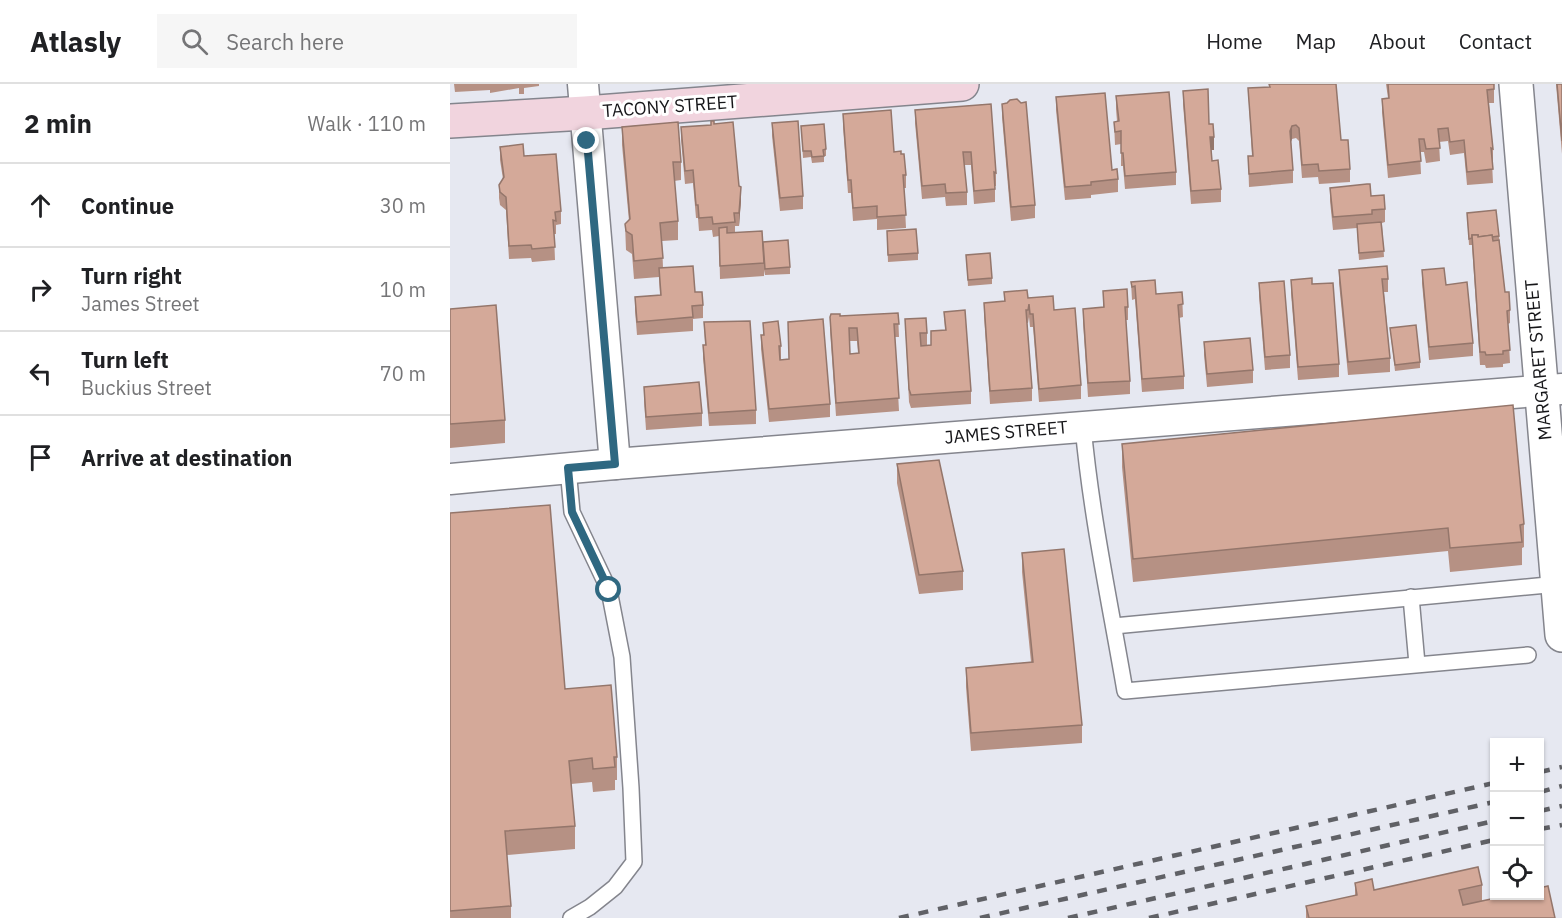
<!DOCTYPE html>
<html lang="en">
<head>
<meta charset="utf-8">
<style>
	body { margin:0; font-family:"IBM Plex Sans",sans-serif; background:#f6f6f6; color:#202124 }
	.controls { position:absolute; right:18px; bottom:18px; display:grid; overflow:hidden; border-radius:0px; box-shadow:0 2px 4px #0004 }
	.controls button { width:54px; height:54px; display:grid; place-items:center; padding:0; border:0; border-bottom:2px solid #e0e0e0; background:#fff; color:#202124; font:30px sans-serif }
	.stop { position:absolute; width:18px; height:18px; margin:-14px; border:4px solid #2f6881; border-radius:50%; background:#fff }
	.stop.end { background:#2f6881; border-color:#fff; box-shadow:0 2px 6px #0008 }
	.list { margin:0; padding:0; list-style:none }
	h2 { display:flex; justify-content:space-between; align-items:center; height:78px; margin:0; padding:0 24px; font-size:26px }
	h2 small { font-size:20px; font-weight:400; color:#757577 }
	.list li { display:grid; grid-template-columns:39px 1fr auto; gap:18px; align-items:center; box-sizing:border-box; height:84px; padding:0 24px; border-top:2px solid #e0e0e0 }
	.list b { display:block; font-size:22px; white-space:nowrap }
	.list p { margin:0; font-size:20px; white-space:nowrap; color:#757577 }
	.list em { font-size:20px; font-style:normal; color:#757577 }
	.icon { flex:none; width:33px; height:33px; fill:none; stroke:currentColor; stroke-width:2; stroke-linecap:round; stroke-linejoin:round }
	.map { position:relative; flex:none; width:1112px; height:834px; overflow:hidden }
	header { display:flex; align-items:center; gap:36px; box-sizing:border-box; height:84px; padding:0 30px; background:#fff; border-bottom:2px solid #e0e0e0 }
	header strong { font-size:28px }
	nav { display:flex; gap:33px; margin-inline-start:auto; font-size:21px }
	.search { width:420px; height:54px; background:#f6f6f6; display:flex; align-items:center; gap:15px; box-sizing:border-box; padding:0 21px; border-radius:0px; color:#757577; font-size:22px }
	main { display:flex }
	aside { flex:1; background:#fff }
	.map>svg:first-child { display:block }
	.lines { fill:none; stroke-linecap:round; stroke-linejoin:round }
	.service-casing { stroke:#84858d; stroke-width:18 }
	.minor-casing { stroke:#84858d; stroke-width:33 }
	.tertiary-casing { stroke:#84858d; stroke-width:36 }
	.secondary-casing { stroke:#84858d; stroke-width:36 }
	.service { stroke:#fff; stroke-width:15 }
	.minor { stroke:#fff; stroke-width:30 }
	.tertiary { stroke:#fff; stroke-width:33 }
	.secondary { stroke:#f1d4de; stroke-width:33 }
	.rail { stroke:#606166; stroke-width:4.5; stroke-dasharray:10 10; stroke-linecap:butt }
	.wall { fill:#b69184; fill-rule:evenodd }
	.shaded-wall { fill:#94766b }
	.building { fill:#d4a999; stroke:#94766b; stroke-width:1.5; fill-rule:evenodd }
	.route { stroke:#2f6881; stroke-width:8 }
	.labels { text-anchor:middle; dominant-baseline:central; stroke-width:6; stroke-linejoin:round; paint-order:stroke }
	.street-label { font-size:18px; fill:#161619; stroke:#fff }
</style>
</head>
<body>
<header>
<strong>Atlasly</strong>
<div class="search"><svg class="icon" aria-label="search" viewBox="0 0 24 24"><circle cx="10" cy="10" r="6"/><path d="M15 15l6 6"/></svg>Search here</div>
<nav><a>Home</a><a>Map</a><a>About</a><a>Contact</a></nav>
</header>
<main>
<aside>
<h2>2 min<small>Walk · 110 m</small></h2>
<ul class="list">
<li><svg class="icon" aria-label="ahead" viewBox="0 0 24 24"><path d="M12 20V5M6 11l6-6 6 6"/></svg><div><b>Continue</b></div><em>30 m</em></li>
<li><svg class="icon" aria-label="right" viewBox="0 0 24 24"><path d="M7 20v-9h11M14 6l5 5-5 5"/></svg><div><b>Turn right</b><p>James Street</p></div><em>10 m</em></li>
<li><svg class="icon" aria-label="left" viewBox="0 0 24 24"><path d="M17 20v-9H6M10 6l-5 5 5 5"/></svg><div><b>Turn left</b><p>Buckius Street</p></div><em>70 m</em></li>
<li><svg class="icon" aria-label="arrive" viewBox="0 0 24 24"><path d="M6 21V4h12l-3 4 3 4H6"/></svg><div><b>Arrive at destination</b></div></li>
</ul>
</aside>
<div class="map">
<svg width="1112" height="834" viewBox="0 0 1112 834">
	<rect width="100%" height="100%" fill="#e6e8f1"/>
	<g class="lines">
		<!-- service casing -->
		<g class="service-casing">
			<g id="service">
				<path d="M633 342C641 431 660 519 675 607L1078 571"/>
				<polyline points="118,384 122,428 159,506 172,573 181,704 184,778 165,803 140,823 121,834"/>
				<polyline points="961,513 967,580"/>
				<polyline points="664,542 1108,500"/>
			</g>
		</g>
		<!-- minor casing -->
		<g class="minor-casing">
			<g id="minor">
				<polyline points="133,0 165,380"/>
				<polyline points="0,395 165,380 1112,305"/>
			</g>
		</g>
		<!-- tertiary casing -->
		<g class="tertiary-casing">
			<polyline id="tertiary" points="1066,0 1112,551"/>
		</g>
		<!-- secondary casing -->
		<g class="secondary-casing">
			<polyline id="secondary" points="0,37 135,29 512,0"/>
		</g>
		<!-- service -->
		<use href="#service" class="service"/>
		<!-- minor -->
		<use href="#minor" class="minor"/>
		<!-- tertiary -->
		<use href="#tertiary" class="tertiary"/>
		<!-- secondary -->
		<use href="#secondary" class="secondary"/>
		<!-- rail -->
		<g class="rail">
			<polyline points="1090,688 1112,683"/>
			<polyline points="1090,708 1112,702"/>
			<polyline points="1090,727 1112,722"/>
			<polyline points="1090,745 1112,741"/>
			<polyline points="449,834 1044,699"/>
			<polyline points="530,834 1044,718"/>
			<polyline points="618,834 1044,737"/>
			<polyline points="699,834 1044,756"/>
		</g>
	</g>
	<!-- wall -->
	<g class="wall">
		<polygon points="4,0 89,0 89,2 74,4 74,10 69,10 69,4 40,9 40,6 5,8"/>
		<polygon points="936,0 1044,0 1044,19 1039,19 1043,65 1043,78 1042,78 1043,99 1017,101 1014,69 1000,71 998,57 989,58 990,77 976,79 974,68 970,68 971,90 938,94 932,28 932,15 938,14"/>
		<polygon points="1106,0 1112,0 1112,70"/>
		<polygon points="798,4 891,56 900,85 900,98 869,100 868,93 852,94 849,57 846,54 842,55 841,58 843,86 843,99 799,103 798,72 802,72"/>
		<polygon points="733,7 759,40 764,66 761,66 762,77 771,105 771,118 741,120 733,20"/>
		<polygon points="666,12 726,88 726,101 675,105 673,82 671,82 671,60 665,61 664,38 667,37 666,25"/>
		<polygon points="606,13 662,86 668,95 668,108 641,111 641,114 615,116 606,26"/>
		<polygon points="541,20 546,89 546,102 545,102 545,118 524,120 521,81 514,81 517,108 517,121 496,122 495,113 472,115 465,39 465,26"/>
		<polygon points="552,20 585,121 585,134 561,137 552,33"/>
		<polygon points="393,30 444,68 456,91 456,104 454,104 456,144 427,146 427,135 403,137 401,109 398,109 393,43"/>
		<polygon points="261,37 264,40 289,102 291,116 289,142 285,142 285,149 313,158 340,183 340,190 315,191 314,186 314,192 270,195 269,152 263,153 262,146 249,147 248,134 246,134 243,99 235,100 231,56 231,43 261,41"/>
		<polygon points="322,39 353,112 353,125 330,127 322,52"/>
		<polygon points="351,42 376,65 376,72 374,72 374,78 362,79 361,73 353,74"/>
		<polygon points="172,43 231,78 231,96 224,97 228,137 228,156 212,157 213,184 245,208 253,221 253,234 243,235 243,247 187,251 185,226 185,213 210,211 209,193 184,195 182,170 176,166 175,140 179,137 172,61"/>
		<polygon points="50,63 74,72 111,127 111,140 106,141 106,150 104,150 105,176 82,178 81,174 59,175 56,126 50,121 49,114 49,101 53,95 50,76"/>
		<polygon points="880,104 921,112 935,125 935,138 932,139 934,173 909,176 907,144 883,146 880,117"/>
		<polygon points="1017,129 1049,152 1055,208 1060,226 1060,239 1058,240 1060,279 1053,280 1053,283 1036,284 1035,281 1030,281 1022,161 1019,161"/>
		<polygon points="437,147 468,169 468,176 438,178"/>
		<polygon points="516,171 542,194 542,200 518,202"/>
		<polygon points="889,186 938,195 938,208 934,208 940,274 940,288 898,291 889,199"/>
		<polygon points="972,186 996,201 1023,259 1023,272 979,276 972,199"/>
		<polygon points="841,196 862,200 889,280 889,293 848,296 841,209"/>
		<polygon points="681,198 706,210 732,208 733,233 729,234 734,292 734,305 692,308 685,215 682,216"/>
		<polygon points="809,199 840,271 840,284 815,286 809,212"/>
		<polygon points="653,207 678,223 678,236 676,236 680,297 680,310 638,313 633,238 633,225 653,223"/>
		<polygon points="554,208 578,214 604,226 631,301 631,315 589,318 583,243 580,243 579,233 578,239 577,239 582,304 582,317 540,320 534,232 534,219 554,217"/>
		<polygon points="0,225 55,336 55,359 0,364"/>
		<polygon points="494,228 521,307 521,320 461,324 459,318 455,235 477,249 477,261 481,261 481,247 495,246"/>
		<path d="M448 229 449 253H445L449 327 386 332 380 246V233ZM399 257H407L408 269 400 270Z"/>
		<polygon points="254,238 306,326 306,340 259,342 253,274 253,261 255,261"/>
		<polygon points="313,239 331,262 331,275 330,275 330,276 380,320 380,333 319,338 311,265 311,251 313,251"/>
		<polygon points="940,244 970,278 970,284 945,287"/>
		<polygon points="754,258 803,286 803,299 757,303 754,271"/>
		<polygon points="194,303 252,329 252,342 196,346 194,316"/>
		<polygon points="672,360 1074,440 1074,463 1072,464 1072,481 1000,488 998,467 683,498 672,383"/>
		<polygon points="447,380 513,487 513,506 469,510 447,399"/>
		<polygon points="0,429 115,605 167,673 167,696 165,696 165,706 143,708 142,698 121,700 125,742 125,765 57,771 61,822 61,834 0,834"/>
		<polygon points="572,469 632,641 632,659 521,667 516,603 516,584 581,578 572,488"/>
		<polygon points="905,799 924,806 1032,801 1032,817 1105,834 856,834 856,822 905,812"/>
	</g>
	<!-- shaded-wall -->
	<g class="shaded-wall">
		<polygon points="842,42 842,55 840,60 840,47"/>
		<rect x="760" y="53" width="4" height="13"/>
		<polygon points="291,103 291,116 289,142 289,129"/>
	</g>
	<!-- building -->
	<g class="building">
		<polygon points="819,0 886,0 891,56 898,56 900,85 869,87 868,80 852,81 849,44 846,41 842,42 840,47 843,86 799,90 798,72 803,72 798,4 820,3"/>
		<polygon points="938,0 1044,0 1044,5 1037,6 1043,65 1041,64 1043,85 1017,88 1014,56 1000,58 998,44 988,45 990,64 976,65 974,55 969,55 971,77 938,81 932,15 939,14"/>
		<polygon points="1107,0 1112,0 1112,57"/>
		<polygon points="758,5 759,40 763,40 764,53 760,53 762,77 768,76 771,105 741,107 733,7"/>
		<polygon points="719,8 726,88 675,92 673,69 671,69 671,47 665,48 664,38 669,37 666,12"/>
		<polygon points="655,9 662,86 667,85 668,95 641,98 641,101 615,103 606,13"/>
		<polygon points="567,15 571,19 576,18 585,121 561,123 552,20 557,19 560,16"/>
		<polygon points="541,20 546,89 544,88 545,105 524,107 521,68 513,68 517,108 496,109 495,100 472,102 465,26"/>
		<polygon points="441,26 444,68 451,67 451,70 454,70 456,91 453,91 456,131 427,133 427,122 403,124 401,96 398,96 393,30"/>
		<polygon points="261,37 264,37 264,40 283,38 289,102 291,103 289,129 284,129 285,138 263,140 262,133 249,134 248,121 246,121 243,86 235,87 231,43 261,41"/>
		<polygon points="348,37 353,112 330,114 322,39"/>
		<polygon points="228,38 231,78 223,78 228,137 210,139 213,174 184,177 182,151 176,147 175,140 180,135 172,43"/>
		<polygon points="374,40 376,65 373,66 374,72 362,73 361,67 353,67 351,42"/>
		<polygon points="73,60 74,72 106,70 111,127 105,128 106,137 103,136 105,163 82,165 81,161 59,162 56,113 50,108 49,101 54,93 50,63"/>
		<polygon points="917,100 920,100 921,112 934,111 935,125 922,126 922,130 883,133 880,104"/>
		<polygon points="1046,126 1049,152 1042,153 1042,151 1028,153 1028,151 1022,151 1022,154 1019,155 1017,129"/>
		<polygon points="931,138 934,167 909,169 907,140"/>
		<polygon points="277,143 277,149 312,147 314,179 270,182 269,144"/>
		<polygon points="466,145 468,169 438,171 437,147"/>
		<polygon points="1022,151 1028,151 1028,153 1042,151 1043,157 1049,156 1055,208 1059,208 1060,226 1057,227 1060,266 1053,267 1053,270 1036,271 1035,268 1030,268"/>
		<polygon points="338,156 340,183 315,185 313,158"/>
		<polygon points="540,169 542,194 518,196 516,171"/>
		<polygon points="243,182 245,208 252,208 253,221 242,222 243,233 187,238 185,213 211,211 209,184"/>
		<polygon points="937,182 938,195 932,195 940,274 898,278 889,186"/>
		<polygon points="994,184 996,201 1017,198 1023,259 979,263 972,186"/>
		<polygon points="862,194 862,200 883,199 889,280 848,283 841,196"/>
		<polygon points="705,196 706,210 732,208 733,220 728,221 734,292 692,295 685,202 682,203 681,198"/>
		<polygon points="834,197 840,271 815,273 809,199"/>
		<polygon points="677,205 678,223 675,223 680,297 638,299 633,225 654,223 653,207"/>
		<polygon points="577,206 578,214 603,212 604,226 625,224 631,301 589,305 583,230 580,230 579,220 578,226 576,226 582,304 540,307 534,219 555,217 554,208"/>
		<polygon points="46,221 55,336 0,340 0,225"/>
		<polygon points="515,226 521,307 461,311 459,305 455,235 476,234 477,249 470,249 471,262 481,261 481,247 496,246 494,228"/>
		<path d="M448 229 449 240H444L449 314 386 319 380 233 381 230H390V232ZM399 244H407L409 269 400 270Z"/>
		<polygon points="373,235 380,320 319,325 311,251 314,251 313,239 328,237 331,262 329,262 330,276 339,275 338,238"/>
		<polygon points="300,237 306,326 259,329 253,261 256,261 254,238"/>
		<polygon points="966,241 970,278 945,281 940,244"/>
		<polygon points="800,254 803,286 757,290 754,258"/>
		<polygon points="249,298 252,329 196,333 194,303"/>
		<polygon points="1063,321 1074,440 1070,441 1072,458 1000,464 998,444 683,475 672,360"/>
		<polygon points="489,376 513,487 469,491 447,380"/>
		<polygon points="100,421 115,605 161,601 167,673 164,673 165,683 143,685 142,674 119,677 125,742 55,747 61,822 0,827 0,429"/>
		<polygon points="614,465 632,641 521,649 516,584 583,578 572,469"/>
		<polygon points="1028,783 1032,801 1009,806 1013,821 1055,812 1089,812 1089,804 1098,802 1105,834 859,834 856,822 907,811 905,799 922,795 924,806"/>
	</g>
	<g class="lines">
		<!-- route -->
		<polyline class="route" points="137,57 165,380 118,384 122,428 159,506"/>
	</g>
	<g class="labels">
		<!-- street labels -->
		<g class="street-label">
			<text transform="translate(220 22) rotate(-4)">TACONY STREET</text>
			<text transform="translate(1088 276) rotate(-95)">MARGARET STREET</text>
			<text transform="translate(556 348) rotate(-5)">JAMES STREET</text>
		</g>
	</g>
</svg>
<div class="controls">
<button>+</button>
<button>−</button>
<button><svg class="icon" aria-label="locate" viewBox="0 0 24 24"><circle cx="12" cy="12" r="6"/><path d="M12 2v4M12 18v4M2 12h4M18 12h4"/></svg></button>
</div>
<div class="stop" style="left:159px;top:506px"></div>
<div class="stop end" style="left:137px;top:57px"></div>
</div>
</main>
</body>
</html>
